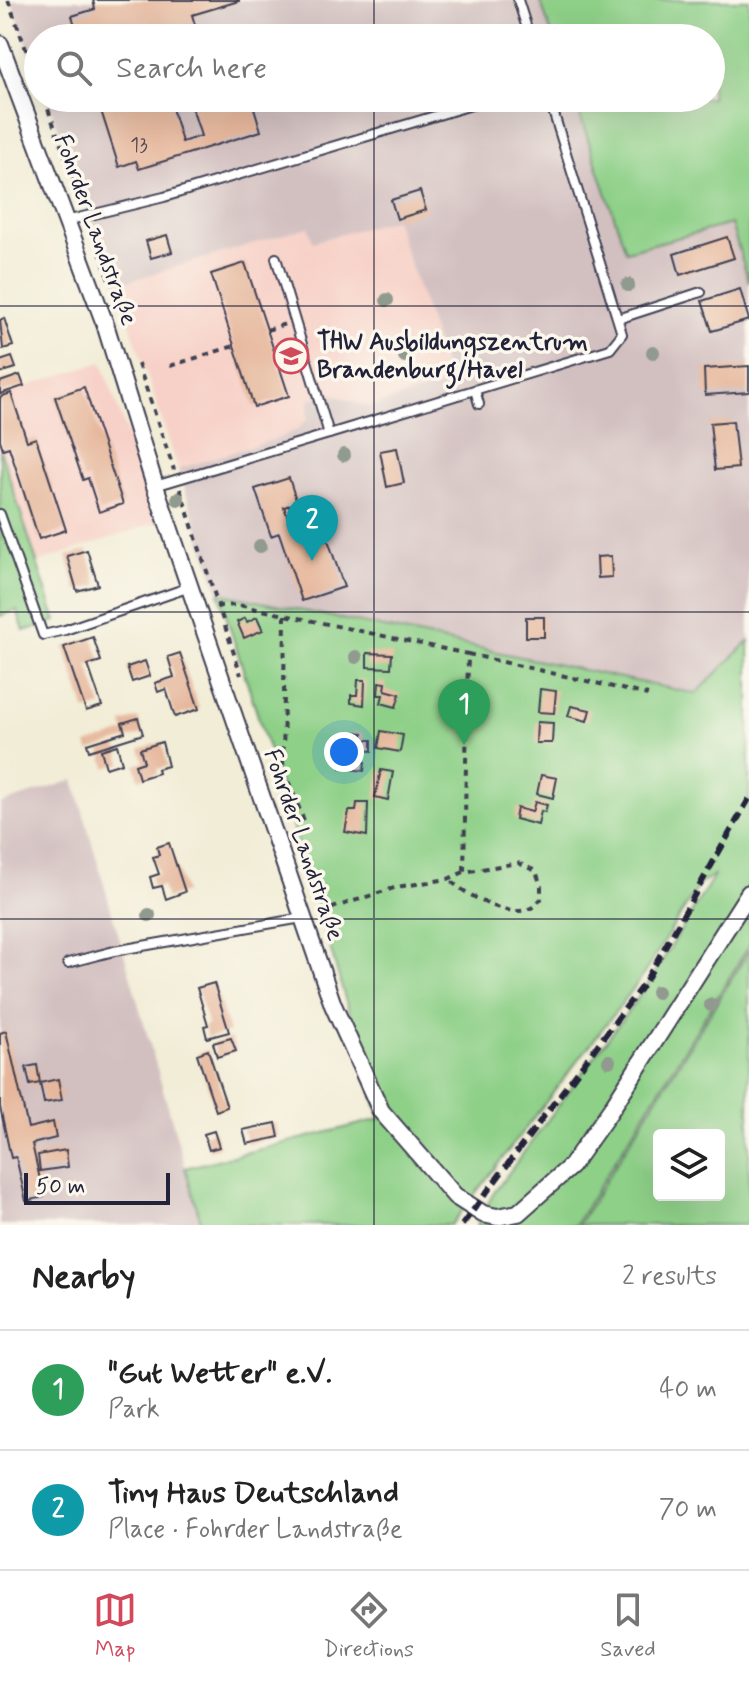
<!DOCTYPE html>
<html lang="en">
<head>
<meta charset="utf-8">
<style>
	body { margin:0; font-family:Mynerve,sans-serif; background:#f6f6f6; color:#222 }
	.controls { position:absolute; right:24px; bottom:24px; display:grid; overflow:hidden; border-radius:8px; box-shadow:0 8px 32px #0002 }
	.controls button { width:72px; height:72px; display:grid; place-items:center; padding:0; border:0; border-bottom:2px solid #e0e0e0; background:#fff; color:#222; font:40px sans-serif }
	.scale { position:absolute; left:24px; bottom:20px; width:146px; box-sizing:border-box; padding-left:8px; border:4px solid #22223b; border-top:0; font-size:22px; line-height:28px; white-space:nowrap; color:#22223b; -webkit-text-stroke:6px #fbf7ec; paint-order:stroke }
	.you { position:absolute; left:344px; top:752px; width:28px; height:28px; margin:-20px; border:6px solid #fff; border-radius:50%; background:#1a73e8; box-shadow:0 0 0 12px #1a73e833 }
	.badge { display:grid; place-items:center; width:52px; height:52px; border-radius:50%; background:#d1495b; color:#fff; font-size:26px; font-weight:700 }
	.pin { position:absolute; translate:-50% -66px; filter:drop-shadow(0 2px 4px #0008) }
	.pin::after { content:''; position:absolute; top:42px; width:28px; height:24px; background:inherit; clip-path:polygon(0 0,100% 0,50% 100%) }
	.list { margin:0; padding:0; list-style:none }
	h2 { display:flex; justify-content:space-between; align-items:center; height:104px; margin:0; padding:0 32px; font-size:34px }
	h2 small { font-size:26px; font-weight:400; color:#767676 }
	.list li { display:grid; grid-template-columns:52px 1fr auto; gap:24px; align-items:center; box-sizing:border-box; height:120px; padding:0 32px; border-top:2px solid #e0e0e0 }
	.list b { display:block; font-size:30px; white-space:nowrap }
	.list p { margin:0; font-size:26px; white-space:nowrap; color:#767676 }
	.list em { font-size:26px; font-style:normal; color:#767676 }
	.icon { flex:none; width:44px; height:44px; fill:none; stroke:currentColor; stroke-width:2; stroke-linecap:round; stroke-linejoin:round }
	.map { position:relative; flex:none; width:749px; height:1225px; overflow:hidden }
	.search { position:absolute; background:#fff; box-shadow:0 8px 32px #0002; left:24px; right:24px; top:24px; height:88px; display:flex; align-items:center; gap:20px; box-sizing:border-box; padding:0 28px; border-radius:44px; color:#767676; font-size:30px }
	.sheet { height:344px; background:#fff }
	nav { display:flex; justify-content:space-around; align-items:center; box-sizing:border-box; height:112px; border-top:2px solid #e0e0e0; background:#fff; font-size:22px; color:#767676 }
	nav a { display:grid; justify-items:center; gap:4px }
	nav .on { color:#d1495b }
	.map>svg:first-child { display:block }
	.built { fill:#f7d1c8 }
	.industrial { fill:#d2bfc0 }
	.green { fill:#8ed088; stroke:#587962; stroke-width:2; fill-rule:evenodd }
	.building { fill:#e6b79c }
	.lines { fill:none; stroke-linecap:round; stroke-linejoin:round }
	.service-casing { stroke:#414052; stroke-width:12 }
	.minor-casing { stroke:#414052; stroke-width:20 }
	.path { stroke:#414052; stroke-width:4; stroke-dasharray:6 6; stroke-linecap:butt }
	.service { stroke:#fff; stroke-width:8 }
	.minor { stroke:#fff; stroke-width:16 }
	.rail { stroke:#22223b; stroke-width:6; stroke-dasharray:12 6; stroke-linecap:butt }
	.tree { fill:#919a8e }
	.grid { fill:none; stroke:#22223b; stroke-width:2; stroke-opacity:0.55 }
	.labels { text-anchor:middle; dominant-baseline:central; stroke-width:7; stroke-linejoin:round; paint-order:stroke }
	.number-label { font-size:20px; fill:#534753 }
	.street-label { font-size:24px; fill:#22223b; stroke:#fbf7ec }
	.poi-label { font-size:24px; font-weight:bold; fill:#22223b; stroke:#fbf7ec; text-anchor:start }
</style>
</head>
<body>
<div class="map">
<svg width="749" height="1225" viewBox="0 0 749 1225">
	<rect width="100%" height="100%" fill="#fbf7ec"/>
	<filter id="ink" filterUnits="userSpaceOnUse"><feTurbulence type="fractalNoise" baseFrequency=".0125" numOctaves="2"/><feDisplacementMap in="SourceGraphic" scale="16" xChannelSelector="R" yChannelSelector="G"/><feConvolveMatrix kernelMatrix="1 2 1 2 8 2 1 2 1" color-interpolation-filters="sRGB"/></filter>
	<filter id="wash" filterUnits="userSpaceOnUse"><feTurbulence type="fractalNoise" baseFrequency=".006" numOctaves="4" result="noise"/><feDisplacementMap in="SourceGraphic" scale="32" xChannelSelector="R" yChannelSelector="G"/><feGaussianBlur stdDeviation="1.8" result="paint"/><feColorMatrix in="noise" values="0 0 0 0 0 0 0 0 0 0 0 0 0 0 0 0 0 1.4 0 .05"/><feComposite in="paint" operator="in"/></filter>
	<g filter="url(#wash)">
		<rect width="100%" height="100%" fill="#f2edd7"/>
		<!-- built -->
		<g class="built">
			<polygon points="395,218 450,384 369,407 328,393 311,399 307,419 298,429 282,437 178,469 117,285 308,227 314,242"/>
			<polygon points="102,362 158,522 37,563 0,449 0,395"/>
		</g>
		<!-- industrial -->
		<g class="industrial">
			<polygon points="11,0 540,0 553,38 38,38 38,73"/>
			<polygon points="47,98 574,98 626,250 731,224 749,282 749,499 743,505 749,518 749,641 696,694 219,593 178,469 282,437 298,429 307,419 310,399 329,393 369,407 450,383 395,219 313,242 308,227 117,285"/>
			<polygon points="74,780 202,1225 0,1225 0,804"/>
			<polygon points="749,946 749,951 575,1225"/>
		</g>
		<!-- green -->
		<g class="green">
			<polygon points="540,0 749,0 749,282 731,224 626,251 574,98 711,98 711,38 553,38"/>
			<polygon points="0,449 56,621 24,631 17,610 0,616"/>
			<polygon points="219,593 696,694 749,641 749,946 575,1225 477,1225 493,1194 648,984 715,874 699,885 640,980 451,1225 202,1225 185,1168 380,1119 318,906"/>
			<path d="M749 951V1225H578ZM659 1135H719V1195H659Z"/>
		</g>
		<g id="blocks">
			<!-- building -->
			<g class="building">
				<polygon points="93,0 239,0 239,1 192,15 197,31 175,38 79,38 72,16 95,9"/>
				<polygon points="97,98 169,98 182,142 201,136 189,98 251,98 261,131 139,169 136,161 119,167"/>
				<polygon points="420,191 426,210 397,219 391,200"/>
				<polygon points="167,235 172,252 151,258 146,241"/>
				<polygon points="727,237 734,258 680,275 674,254"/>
				<polygon points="245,263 289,396 254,407 211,274"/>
				<polygon points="740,289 749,320 712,331 702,301"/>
				<polygon points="4,318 13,346 3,349 0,320"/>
				<polygon points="12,357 16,368 0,373 0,361"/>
				<polygon points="749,366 749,392 705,395 704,369"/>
				<polygon points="20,375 24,386 0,394 0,382"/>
				<polygon points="84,387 123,504 99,512 88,478 83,480 55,397"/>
				<polygon points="11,393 27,441 36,438 66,530 39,539 9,447 3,449 0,440 0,397"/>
				<polygon points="733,421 738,468 715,470 710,423"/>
				<polygon points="397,448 404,483 387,487 380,451"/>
				<polygon points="289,478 297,503 284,507 292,529 321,519 344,587 302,601 279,533 271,536 255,489"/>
				<polygon points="87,550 98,585 77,591 67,556"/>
				<polygon points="611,556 612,577 598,578 597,557"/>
				<polygon points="257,617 263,630 244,638 237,622 245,618 247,622"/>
				<rect x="526" y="617" width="18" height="20"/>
				<polygon points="93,637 101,661 88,665 102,706 86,711 64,647"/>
				<polygon points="180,653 199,709 175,717 166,689 158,692 155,683 174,677 168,657"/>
				<polygon points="367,653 392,654 391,668 367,667"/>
				<polygon points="145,661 150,676 132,682 127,667"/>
				<polygon points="358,680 365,680 364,705 351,703 351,695 357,695"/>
				<polygon points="379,682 386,683 385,690 400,694 396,707 381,703 383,695 378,695"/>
				<polygon points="540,689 556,691 554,713 538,712"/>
				<polygon points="571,706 590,710 587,721 568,716"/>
				<polygon points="138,718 143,734 89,751 87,744 125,732 122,723"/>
				<polygon points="537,722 553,723 552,743 536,743"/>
				<polygon points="381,731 403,735 400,752 378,748"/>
				<polygon points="353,732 363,733 363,740 372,740 372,751 345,749 346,740 353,740"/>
				<polygon points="162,742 168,766 157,769 158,773 139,779 135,765 144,762 140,749"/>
				<polygon points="117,745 122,763 106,768 101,750"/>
				<polygon points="342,759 365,762 364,771 341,768"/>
				<polygon points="381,770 393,772 388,800 375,797"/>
				<polygon points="541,775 557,778 553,798 537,794"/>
				<polygon points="535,802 547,805 545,812 541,811 538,825 515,819 517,808 532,812"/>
				<polygon points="357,803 368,803 367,836 345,832 349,811 356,811"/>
				<polygon points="169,843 185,892 166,899 162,886 153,888 150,877 159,874 153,857 159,855 157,847"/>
				<polygon points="214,983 229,1032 207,1038 204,1026 208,1025 197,988"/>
				<polygon points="6,1031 28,1128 53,1122 56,1138 32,1144 44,1197 26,1201 16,1157 11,1158 0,1107 0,1033"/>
				<polygon points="231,1038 236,1051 217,1057 213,1043"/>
				<polygon points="208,1050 227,1107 216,1111 197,1054"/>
				<polygon points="37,1065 40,1083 30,1085 26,1067"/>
				<polygon points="58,1079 62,1100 44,1103 40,1083"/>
				<polygon points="276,1123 279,1137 247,1144 243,1130"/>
				<polygon points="214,1131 219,1147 209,1150 204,1134"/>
				<polygon points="66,1150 68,1167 40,1171 38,1155"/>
			</g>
		</g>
	</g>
	<g filter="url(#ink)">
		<use href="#blocks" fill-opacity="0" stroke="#414052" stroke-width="2"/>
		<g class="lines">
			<!-- service casing -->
			<g class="service-casing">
				<g id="service">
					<polyline points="518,0 530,38"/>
					<polyline points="66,221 164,197 475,104"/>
					<polyline points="618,319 701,292"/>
					<polyline points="475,390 479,404"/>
					<polyline points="329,434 610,349 622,334 549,98"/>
					<polyline points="155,486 329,434 276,258"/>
					<polyline points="0,514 43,635 65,630 190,587"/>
					<polyline points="68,963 114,951 302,918"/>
				</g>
			</g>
			<!-- minor casing -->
			<g class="minor-casing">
				<polyline id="minor" points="0,44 105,324 155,486 333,1005 381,1111 455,1196 483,1214 497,1217 518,1213 571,1166 610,1111 749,893"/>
			</g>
			<!-- path -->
			<g class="path">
				<polyline points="8,0 38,82"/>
				<polyline points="44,98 83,205"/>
				<polyline points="92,228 109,280"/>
				<polyline points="267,330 285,324"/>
				<polyline points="138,364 174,470"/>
				<polyline points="170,366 234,346"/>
				<polyline points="180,489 241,675"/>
				<polyline points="216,606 238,605 468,654 464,872"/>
				<polyline points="285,615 283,768 305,823"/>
				<polyline points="468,654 648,695"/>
				<path d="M320 912 397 887 448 879 464 872 518 863 536 871 541 886V899C538 902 535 906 531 908 507 920 466 894 448 879"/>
			</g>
			<!-- service -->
			<use href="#service" class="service"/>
			<!-- minor -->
			<use href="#minor" class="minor"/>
			<!-- rail -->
			<polyline class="rail" points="462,1225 645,982 749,799"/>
		</g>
		<!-- trees -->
		<g class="tree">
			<circle cx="628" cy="285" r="7"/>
			<circle cx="387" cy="300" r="7"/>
			<circle cx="653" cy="352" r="7"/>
			<circle cx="405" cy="356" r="7"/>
			<circle cx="344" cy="455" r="7"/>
			<circle cx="178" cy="499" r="7"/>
			<circle cx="260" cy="546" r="7"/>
			<circle cx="356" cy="657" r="7"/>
			<circle cx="149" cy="915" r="7"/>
			<circle cx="657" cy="992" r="7"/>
			<circle cx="711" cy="1005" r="7"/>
			<circle cx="609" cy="1061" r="7"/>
		</g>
	</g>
	<!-- grid -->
	<path class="grid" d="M374 0V38M374 98V1225M0 306H749M0 612H749M0 919H749"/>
	<!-- icons -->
	<defs>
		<g id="university-ring" transform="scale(1.8)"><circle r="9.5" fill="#fbf7ec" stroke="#d1495b" stroke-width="1.5"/><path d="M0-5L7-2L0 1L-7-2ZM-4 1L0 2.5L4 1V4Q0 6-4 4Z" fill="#d1495b"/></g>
	</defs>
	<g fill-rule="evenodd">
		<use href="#university-ring" x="291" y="356"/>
	</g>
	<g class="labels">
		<!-- number labels -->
		<g class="number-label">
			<text x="139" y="145">13</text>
		</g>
		<!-- street labels -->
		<g class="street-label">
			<text transform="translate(95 230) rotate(70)">Fohrder Landstraße</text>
			<text transform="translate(303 845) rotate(71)">Fohrder Landstraße</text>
		</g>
		<!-- poi labels -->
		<g class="poi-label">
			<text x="317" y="342">THW Ausbildungszentrum<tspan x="317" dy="28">Brandenburg/Havel</tspan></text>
		</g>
	</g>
</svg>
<div class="controls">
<button><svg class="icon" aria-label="layers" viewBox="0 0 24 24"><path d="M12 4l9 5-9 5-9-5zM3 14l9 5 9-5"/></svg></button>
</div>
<div class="scale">50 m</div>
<div class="you"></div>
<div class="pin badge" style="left:464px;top:745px;background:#2e9e5b">1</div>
<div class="pin badge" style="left:312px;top:561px;background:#0f9aa8">2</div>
<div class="search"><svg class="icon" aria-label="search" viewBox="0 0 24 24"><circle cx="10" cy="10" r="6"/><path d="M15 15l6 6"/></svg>Search here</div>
</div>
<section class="sheet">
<h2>Nearby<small>2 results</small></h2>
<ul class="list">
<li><span class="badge" style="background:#2e9e5b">1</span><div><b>&quot;Gut Wetter&quot; e.V.</b><p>Park</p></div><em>40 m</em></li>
<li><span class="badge" style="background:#0f9aa8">2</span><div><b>Tiny Haus Deutschland</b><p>Place · Fohrder Landstraße</p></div><em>70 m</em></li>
</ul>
</section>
<nav>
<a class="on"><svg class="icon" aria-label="map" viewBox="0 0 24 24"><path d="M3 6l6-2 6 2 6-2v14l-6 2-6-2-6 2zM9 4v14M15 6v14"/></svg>Map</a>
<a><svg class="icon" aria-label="directions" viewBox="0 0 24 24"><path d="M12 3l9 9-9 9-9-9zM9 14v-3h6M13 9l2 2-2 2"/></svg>Directions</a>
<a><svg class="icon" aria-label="saved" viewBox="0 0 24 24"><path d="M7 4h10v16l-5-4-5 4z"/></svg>Saved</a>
</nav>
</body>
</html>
